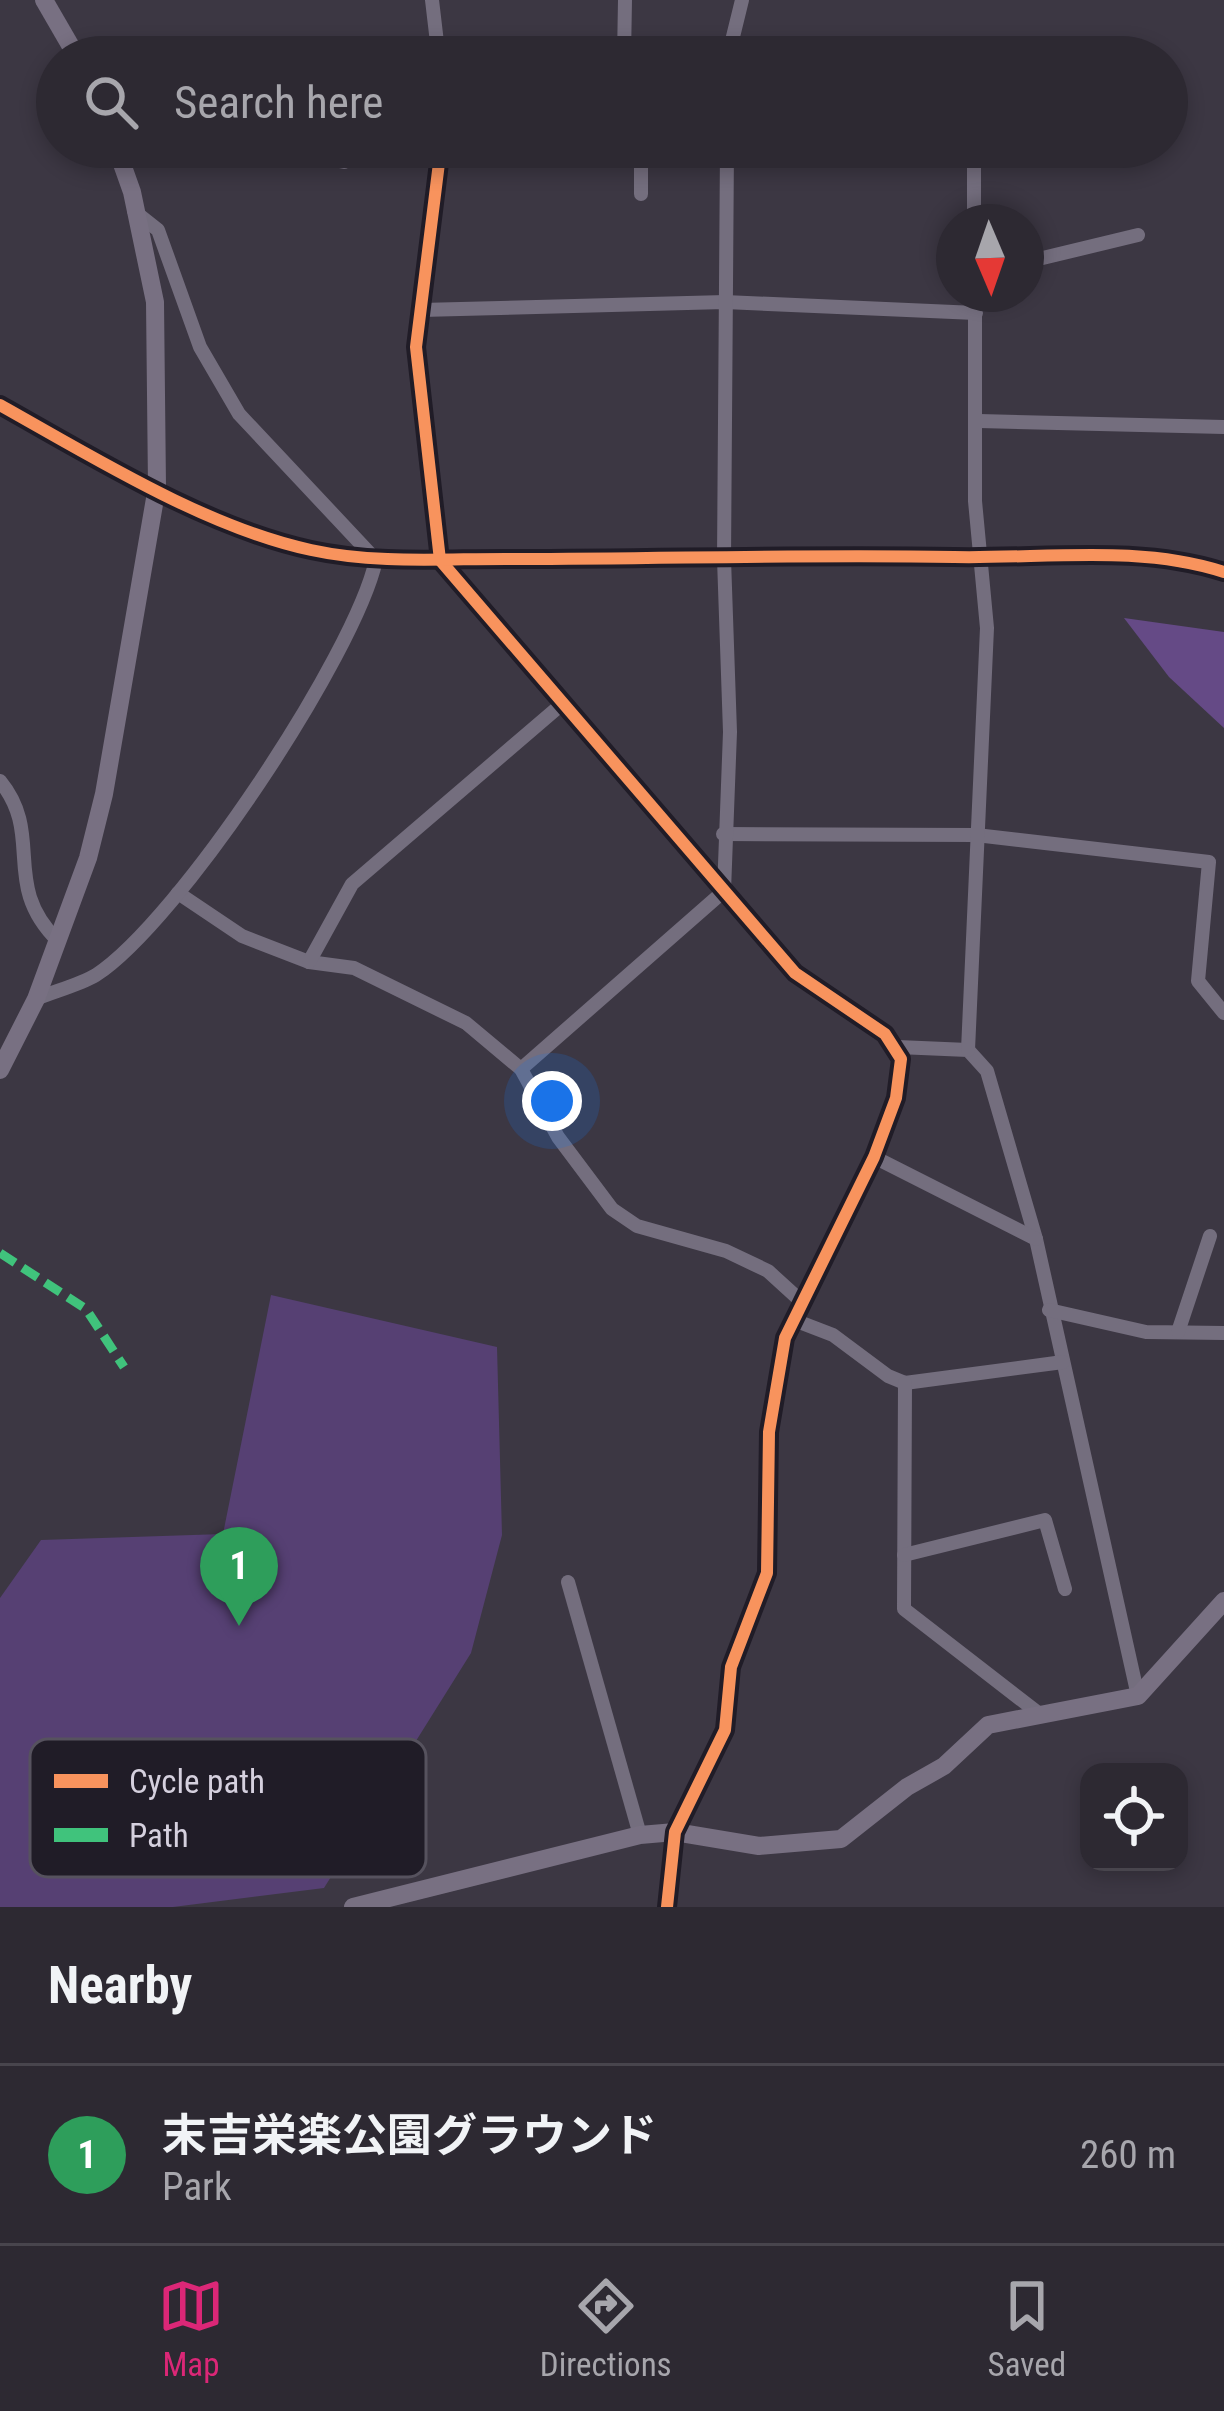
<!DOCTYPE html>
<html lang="en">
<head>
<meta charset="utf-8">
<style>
	body { margin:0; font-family:"Roboto Condensed","Noto Sans JP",sans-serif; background:#35313a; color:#f1f3f6 }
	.controls { position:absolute; right:36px; bottom:36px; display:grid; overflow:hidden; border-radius:24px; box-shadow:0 6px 18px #0003 }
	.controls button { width:108px; height:108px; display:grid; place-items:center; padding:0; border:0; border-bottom:3px solid #48454d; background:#2d2932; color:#f1f3f6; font:60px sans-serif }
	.compass { position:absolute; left:936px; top:204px; width:108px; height:108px; border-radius:50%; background:#2d2932; box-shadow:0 6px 18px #0003; rotate:178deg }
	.you { position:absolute; left:552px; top:1101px; width:42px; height:42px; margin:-30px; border:9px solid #fff; border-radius:50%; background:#1a73e8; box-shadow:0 0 0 18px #1a73e833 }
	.badge { display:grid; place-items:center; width:78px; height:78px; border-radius:50%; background:#db2777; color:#fff; font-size:39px; font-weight:700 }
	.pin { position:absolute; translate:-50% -99px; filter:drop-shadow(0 3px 6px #0008) }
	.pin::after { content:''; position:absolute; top:63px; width:42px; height:36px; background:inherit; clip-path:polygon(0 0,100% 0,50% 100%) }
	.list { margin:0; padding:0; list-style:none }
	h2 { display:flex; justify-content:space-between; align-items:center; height:156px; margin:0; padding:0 48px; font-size:51px }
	h2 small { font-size:39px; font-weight:400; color:#a7a6ac }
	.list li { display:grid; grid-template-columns:78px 1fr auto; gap:36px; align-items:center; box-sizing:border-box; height:180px; padding:0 48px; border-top:3px solid #48454d }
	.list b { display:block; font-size:45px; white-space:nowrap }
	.list p { margin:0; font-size:39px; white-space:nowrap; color:#a7a6ac }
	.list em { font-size:39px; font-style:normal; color:#a7a6ac }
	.icon { flex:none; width:66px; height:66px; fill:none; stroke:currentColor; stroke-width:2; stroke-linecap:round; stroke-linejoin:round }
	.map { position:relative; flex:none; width:1224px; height:1907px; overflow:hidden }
	.search { position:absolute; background:#2d2932; box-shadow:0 6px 18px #0003; left:36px; right:36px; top:36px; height:132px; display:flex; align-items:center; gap:30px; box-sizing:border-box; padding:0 42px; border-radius:66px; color:#a7a6ac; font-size:45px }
	.sheet { height:336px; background:#2d2932 }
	nav { display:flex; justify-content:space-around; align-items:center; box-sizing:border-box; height:168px; border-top:3px solid #48454d; background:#2d2932; font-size:33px; color:#a7a6ac }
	nav a { display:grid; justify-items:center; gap:6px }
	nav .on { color:#db2777 }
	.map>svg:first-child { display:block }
	.green { fill:#564073 }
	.forest { fill:#654a86 }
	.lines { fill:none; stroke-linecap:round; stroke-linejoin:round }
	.street { stroke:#746e7e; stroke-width:14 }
	.secondary { stroke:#787082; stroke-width:18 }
	.quiet { stroke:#40c37c; stroke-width:9; stroke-dasharray:18 9; stroke-linecap:butt }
	.cycleway-casing { stroke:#201c27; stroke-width:20 }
	.cycleway { stroke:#f8935d; stroke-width:12 }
	.key { fill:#201c27; stroke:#56525e; stroke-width:3 }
	.key-label { font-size:33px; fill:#d5d0de }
</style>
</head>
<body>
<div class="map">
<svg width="1224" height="1907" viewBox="0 0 1224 1907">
	<rect width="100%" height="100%" fill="#3c3743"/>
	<!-- green -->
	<polygon class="green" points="271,1295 497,1347 502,1535 471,1653 324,1888 173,1907 0,1907 0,1598 41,1540 223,1534"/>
	<!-- forest -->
	<polygon class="forest" points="1124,618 1224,632 1224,728 1169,677"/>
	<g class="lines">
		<!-- street -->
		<g class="street">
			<polyline points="432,0 438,51 444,57"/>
			<polyline points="624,57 625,0"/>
			<polyline points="728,57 742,0"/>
			<polyline points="272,147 344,162 351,147"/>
			<polyline points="405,147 440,156"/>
			<polyline points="441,147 416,347 440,560 795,973 885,1034 901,1059 896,1098 874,1157 785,1338 769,1432 767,1573 731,1667 725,1730 675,1832"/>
			<polyline points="641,194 641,147"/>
			<polyline points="134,211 158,230 200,347 239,414 376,560"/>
			<polyline points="974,222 974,147"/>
			<polyline points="1026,262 1138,235"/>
			<polyline points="421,310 725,302 976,313"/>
			<path d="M0 405C93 457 207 528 311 550 380 565 450 558 519 559 664 559 809 554 954 557 1043 559 1138 544 1224 572"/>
			<polyline points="979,421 1224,427"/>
			<path d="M0 781C45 836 0 884 58 941"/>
			<polyline points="723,834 976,835 1209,862 1198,981 1224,1013"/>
			<polyline points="178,893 242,936 309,962 354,968 466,1023 521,1069 558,1137 612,1209 637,1226 726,1251 768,1271 802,1302"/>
			<polyline points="309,962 352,884 562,704"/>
			<path d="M36 999C55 991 79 985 96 975 179 921 355 655 376 560"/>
			<polyline points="898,1047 968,1050 987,1071 1036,1239 1138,1696"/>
			<polyline points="968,1050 987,628 975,501 975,294"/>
			<polyline points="521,1069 724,891 730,732 724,559 727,147"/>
			<polyline points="874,1157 1036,1239"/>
			<polyline points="1049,1310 1146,1332 1224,1333"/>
			<polyline points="794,1320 833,1335 888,1376 905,1383 1063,1362"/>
			<polyline points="1178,1332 1210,1236"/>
			<polyline points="905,1383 904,1609 1037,1712"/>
			<polyline points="904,1555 1045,1520 1065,1589"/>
			<polyline points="568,1582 640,1835"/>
		</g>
		<!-- secondary -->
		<g class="secondary">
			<polyline points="44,0 77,57"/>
			<polyline points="0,1070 36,999 88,858 104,794 157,487 155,302 132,192 116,147"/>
			<polyline points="353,1907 640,1835 675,1832 759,1846 841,1839 907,1787 944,1766 988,1725 1138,1696 1224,1601"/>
			<polyline points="667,1907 675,1832"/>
		</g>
		<!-- quiet -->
		<polyline class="quiet" points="0,1253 86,1309 124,1367"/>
		<!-- cycleway casing -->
		<g class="cycleway-casing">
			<g id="cycleway">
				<polyline points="441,147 416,347 440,560 795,973 885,1034 901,1059 896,1098 874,1157 785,1338 769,1432 767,1573 731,1667 725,1730 675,1832 667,1907"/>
				<path d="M0 405C93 457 207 528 311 550 380 565 450 558 519 559 664 559 809 554 954 557 1043 559 1138 544 1224 572"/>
			</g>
		</g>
		<!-- cycleway -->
		<use href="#cycleway" class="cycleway"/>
	</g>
	<!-- legend -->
	<rect x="30" y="1739" width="396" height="138" rx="18" class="key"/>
	<rect x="54" y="1774" width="54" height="14" fill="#f8935d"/>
	<rect x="54" y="1828" width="54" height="14" fill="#40c37c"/>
	<g class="key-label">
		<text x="129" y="1793">Cycle path</text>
		<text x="129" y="1847">Path</text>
	</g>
</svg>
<div class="controls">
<button><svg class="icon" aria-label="locate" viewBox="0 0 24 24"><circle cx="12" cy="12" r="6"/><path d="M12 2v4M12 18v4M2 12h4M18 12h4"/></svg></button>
</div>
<svg class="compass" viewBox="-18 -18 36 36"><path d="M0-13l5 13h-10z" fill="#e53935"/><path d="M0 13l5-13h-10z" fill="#a7a6ac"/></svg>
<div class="you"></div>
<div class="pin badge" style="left:239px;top:1626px;background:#2e9e5b">1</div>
<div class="search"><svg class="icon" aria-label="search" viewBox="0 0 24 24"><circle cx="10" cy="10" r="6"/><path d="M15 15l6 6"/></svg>Search here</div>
</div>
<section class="sheet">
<h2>Nearby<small></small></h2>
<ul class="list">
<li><span class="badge" style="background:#2e9e5b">1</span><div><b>末吉栄楽公園グラウンド</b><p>Park</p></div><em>260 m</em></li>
</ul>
</section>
<nav>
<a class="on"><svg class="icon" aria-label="map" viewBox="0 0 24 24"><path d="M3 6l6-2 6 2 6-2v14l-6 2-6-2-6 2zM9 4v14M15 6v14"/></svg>Map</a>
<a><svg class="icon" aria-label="directions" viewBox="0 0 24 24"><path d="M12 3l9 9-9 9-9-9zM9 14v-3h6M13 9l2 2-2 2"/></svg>Directions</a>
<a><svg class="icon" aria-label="saved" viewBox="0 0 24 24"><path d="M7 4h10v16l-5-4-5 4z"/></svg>Saved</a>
</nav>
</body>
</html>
